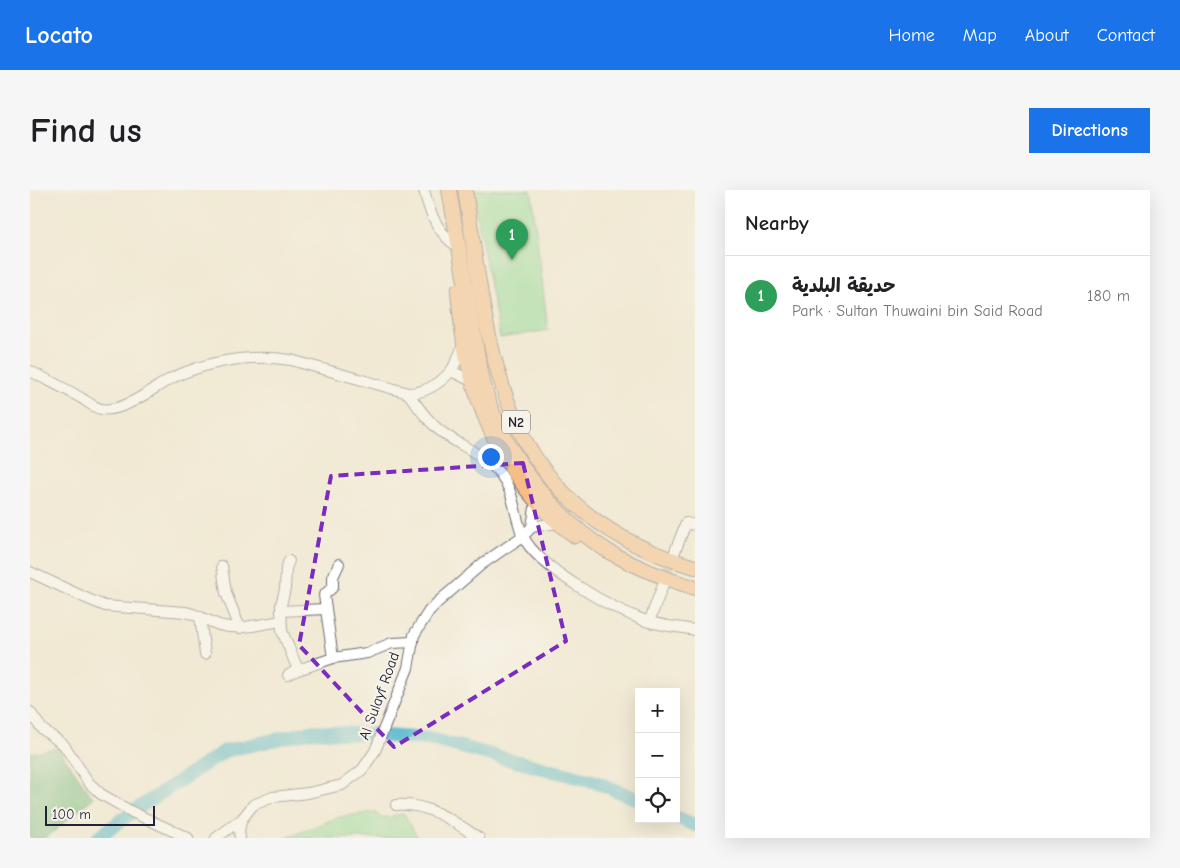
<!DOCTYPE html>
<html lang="en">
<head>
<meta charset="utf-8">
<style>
	body { margin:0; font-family:"Comic Neue","Playpen Sans Arabic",sans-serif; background:#f6f6f6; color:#202124 }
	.controls { position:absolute; right:15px; bottom:15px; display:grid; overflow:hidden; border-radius:0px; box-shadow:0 5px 20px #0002 }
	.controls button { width:45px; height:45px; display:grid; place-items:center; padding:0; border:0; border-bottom:1px solid #e0e0e0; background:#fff; color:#202124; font:25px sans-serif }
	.scale { position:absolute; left:15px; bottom:12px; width:110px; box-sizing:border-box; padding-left:5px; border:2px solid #22223b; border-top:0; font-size:14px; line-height:18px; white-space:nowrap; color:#22223b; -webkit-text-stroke:4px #f7f3e8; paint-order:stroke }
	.you { position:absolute; left:460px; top:266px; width:18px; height:18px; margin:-12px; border:4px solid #fff; border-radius:50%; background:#1a73e8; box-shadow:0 0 0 8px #1a73e833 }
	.badge { display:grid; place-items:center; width:32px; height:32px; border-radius:50%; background:#1a73e8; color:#fff; font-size:16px; font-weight:700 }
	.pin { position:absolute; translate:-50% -41px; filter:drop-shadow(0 1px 2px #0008) }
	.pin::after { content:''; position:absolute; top:26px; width:18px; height:15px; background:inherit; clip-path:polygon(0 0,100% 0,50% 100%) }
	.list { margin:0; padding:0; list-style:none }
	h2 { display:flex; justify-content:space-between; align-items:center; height:65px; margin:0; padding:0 20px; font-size:21px }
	h2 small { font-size:16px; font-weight:400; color:#757577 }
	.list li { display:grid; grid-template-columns:32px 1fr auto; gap:15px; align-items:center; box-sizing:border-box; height:80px; padding:0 20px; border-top:1px solid #e0e0e0 }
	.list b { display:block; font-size:19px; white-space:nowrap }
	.list p { margin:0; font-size:16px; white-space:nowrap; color:#757577 }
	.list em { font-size:16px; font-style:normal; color:#757577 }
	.icon { flex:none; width:28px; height:28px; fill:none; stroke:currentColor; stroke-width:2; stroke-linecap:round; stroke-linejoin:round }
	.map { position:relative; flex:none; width:665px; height:648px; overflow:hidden; border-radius:0px }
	header { display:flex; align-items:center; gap:30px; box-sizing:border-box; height:70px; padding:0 25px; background:#1a73e8; color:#fff }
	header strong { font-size:24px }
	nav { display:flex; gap:28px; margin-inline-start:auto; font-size:18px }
	.intro { display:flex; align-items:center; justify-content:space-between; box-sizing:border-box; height:120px; padding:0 30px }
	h1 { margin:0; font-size:35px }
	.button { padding:12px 22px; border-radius:0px; background:#1a73e8; color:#fff; font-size:18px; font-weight:700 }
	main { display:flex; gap:30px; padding:0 30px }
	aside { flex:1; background:#fff; border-radius:0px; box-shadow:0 5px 20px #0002 }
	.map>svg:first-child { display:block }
	.green { fill:#8fdc9a; stroke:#587f6a }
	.forest { fill:#73bc82; stroke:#4a6f5e }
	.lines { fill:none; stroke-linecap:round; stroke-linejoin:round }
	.river { stroke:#4eb6cc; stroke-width:14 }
	.minor-tunnel { stroke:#c8c1b5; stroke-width:10; stroke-dasharray:10 5; stroke-linecap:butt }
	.minor-casing { stroke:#6a6871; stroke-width:12 }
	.highway-casing { stroke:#6a6871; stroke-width:16 }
	.minor { stroke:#fff; stroke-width:10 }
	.highway { stroke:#f7bd88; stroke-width:14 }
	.marked { fill:none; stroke:#7b2cbf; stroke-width:4; stroke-dasharray:10 6; stroke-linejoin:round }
	.labels { text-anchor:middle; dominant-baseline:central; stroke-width:4.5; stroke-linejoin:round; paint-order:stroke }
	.shield { fill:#f7f3e8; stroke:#62616f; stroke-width:1 }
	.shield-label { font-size:14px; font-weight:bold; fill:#22223b }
	.street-label { font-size:15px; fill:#22223b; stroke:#f7f3e8 }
</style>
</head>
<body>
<header>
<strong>Locato</strong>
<nav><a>Home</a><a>Map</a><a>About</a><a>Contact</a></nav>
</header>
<div class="intro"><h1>Find us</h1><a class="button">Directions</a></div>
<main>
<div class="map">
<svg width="665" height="648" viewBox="0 0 665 648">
	<rect width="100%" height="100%" fill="#f7f3e8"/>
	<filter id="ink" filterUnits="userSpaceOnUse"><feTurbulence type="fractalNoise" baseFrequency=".02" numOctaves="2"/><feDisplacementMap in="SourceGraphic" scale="10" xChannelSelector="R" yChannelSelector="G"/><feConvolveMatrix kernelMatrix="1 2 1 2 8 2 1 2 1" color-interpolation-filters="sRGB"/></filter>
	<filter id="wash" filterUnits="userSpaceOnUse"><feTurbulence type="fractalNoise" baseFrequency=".0096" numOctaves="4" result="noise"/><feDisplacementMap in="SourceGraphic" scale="20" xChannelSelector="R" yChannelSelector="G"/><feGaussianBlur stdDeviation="1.12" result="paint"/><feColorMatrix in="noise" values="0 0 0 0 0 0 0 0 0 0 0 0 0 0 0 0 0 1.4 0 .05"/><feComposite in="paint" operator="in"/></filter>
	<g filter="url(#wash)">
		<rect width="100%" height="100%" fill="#f1e9d4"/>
		<!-- green -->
		<g class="green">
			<polygon points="442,0 501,0 518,140 470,148"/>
			<polygon points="345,622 351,628 374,624 388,648 256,648 309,627"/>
		</g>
		<!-- forest -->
		<polygon class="forest" points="28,558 63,608 16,648 0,648 0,563"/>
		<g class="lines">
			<!-- river -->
			<g class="river">
				<polyline points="646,627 665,635"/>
				<polyline points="68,648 102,622 195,561 283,541 400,549 566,592 609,610"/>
			</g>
		</g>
	</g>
	<g filter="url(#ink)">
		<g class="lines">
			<!-- minor-tunnel -->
			<polyline class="minor-tunnel" points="633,394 644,364"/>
			<!-- minor casing -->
			<g class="minor-casing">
				<g id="minor">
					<path d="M394 0C399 23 408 44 428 57"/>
					<path d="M0 181C17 190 35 198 51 208 58 212 63 217 71 219 94 223 124 197 144 187 180 171 221 164 261 170L378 203C395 203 409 194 420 182 426 175 430 162 434 153"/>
					<polyline points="421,181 442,191"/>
					<path d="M378 203C388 217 399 233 413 243 432 257 457 266 471 285 485 303 484 326 493 346 508 378 583 419 616 431 632 436 649 437 665 440"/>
					<polyline points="502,337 506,311"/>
					<polyline points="644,364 656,333 665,335"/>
					<polyline points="259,371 256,378 255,399 251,415 252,441 268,480"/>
					<polyline points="192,376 196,403 210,438"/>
					<path d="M0 382 58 409 75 416 155 422C167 424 177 431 189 435 209 441 231 434 251 431"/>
					<polyline points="251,421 296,419"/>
					<polyline points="170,427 175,464"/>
					<polyline points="619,432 633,395"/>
					<polyline points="303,468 294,405 303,397 303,387 309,374"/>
					<polyline points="258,485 268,480 303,468 337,463 362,453 383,452"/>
					<polyline points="0,522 12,539 34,555 59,593 71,604 102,622 158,648"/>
					<path d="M366 615C399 613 423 631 449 648"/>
					<polyline points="186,648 212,629"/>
					<polyline points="210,648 209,640 212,629 223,615 243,607 278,603 312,595 332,580 345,561 378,478 384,445 399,421 408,412 452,374 493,346 502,337 527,333"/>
				</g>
			</g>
			<!-- highway casing -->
			<g class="highway-casing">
				<g id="highway">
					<path d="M419 0C426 42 434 85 441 127 446 154 449 182 458 209 478 268 527 331 581 363 608 378 636 389 665 398"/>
					<path d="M435 0C447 74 454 155 483 225 516 306 583 354 665 377"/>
					<path d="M428 101C430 124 432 147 437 169 452 237 487 305 545 346"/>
				</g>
			</g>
			<!-- minor -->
			<use href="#minor" class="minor"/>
			<!-- highway -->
			<use href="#highway" class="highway"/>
		</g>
	</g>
	<!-- marked area -->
	<path d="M0 0H665V648H0ZM493 273 536 451 364 557 269 455 301 286Z" fill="#f1e9d4" fill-opacity=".55" fill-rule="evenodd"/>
	<path class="marked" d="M493 273 536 451 364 557 269 455 301 286Z"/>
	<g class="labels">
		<!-- shield labels -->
		<rect class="shield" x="472" y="220.5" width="28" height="23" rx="4"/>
		<g class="shield-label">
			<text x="486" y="232">N2</text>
		</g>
		<!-- street labels -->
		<g class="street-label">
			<text transform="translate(349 506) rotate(-70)">Al Sulayf Road</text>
		</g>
	</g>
</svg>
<div class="controls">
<button>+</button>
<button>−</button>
<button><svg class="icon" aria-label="locate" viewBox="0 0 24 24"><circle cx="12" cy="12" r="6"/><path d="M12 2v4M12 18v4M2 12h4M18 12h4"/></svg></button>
</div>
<div class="scale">100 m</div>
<div class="you"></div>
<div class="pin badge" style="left:482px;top:70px;background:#2e9e5b">1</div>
</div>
<aside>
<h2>Nearby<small></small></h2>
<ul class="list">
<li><span class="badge" style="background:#2e9e5b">1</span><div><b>حديقة البلدية</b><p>Park · Sultan Thuwaini bin Said Road</p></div><em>180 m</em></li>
</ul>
</aside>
</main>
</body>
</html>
